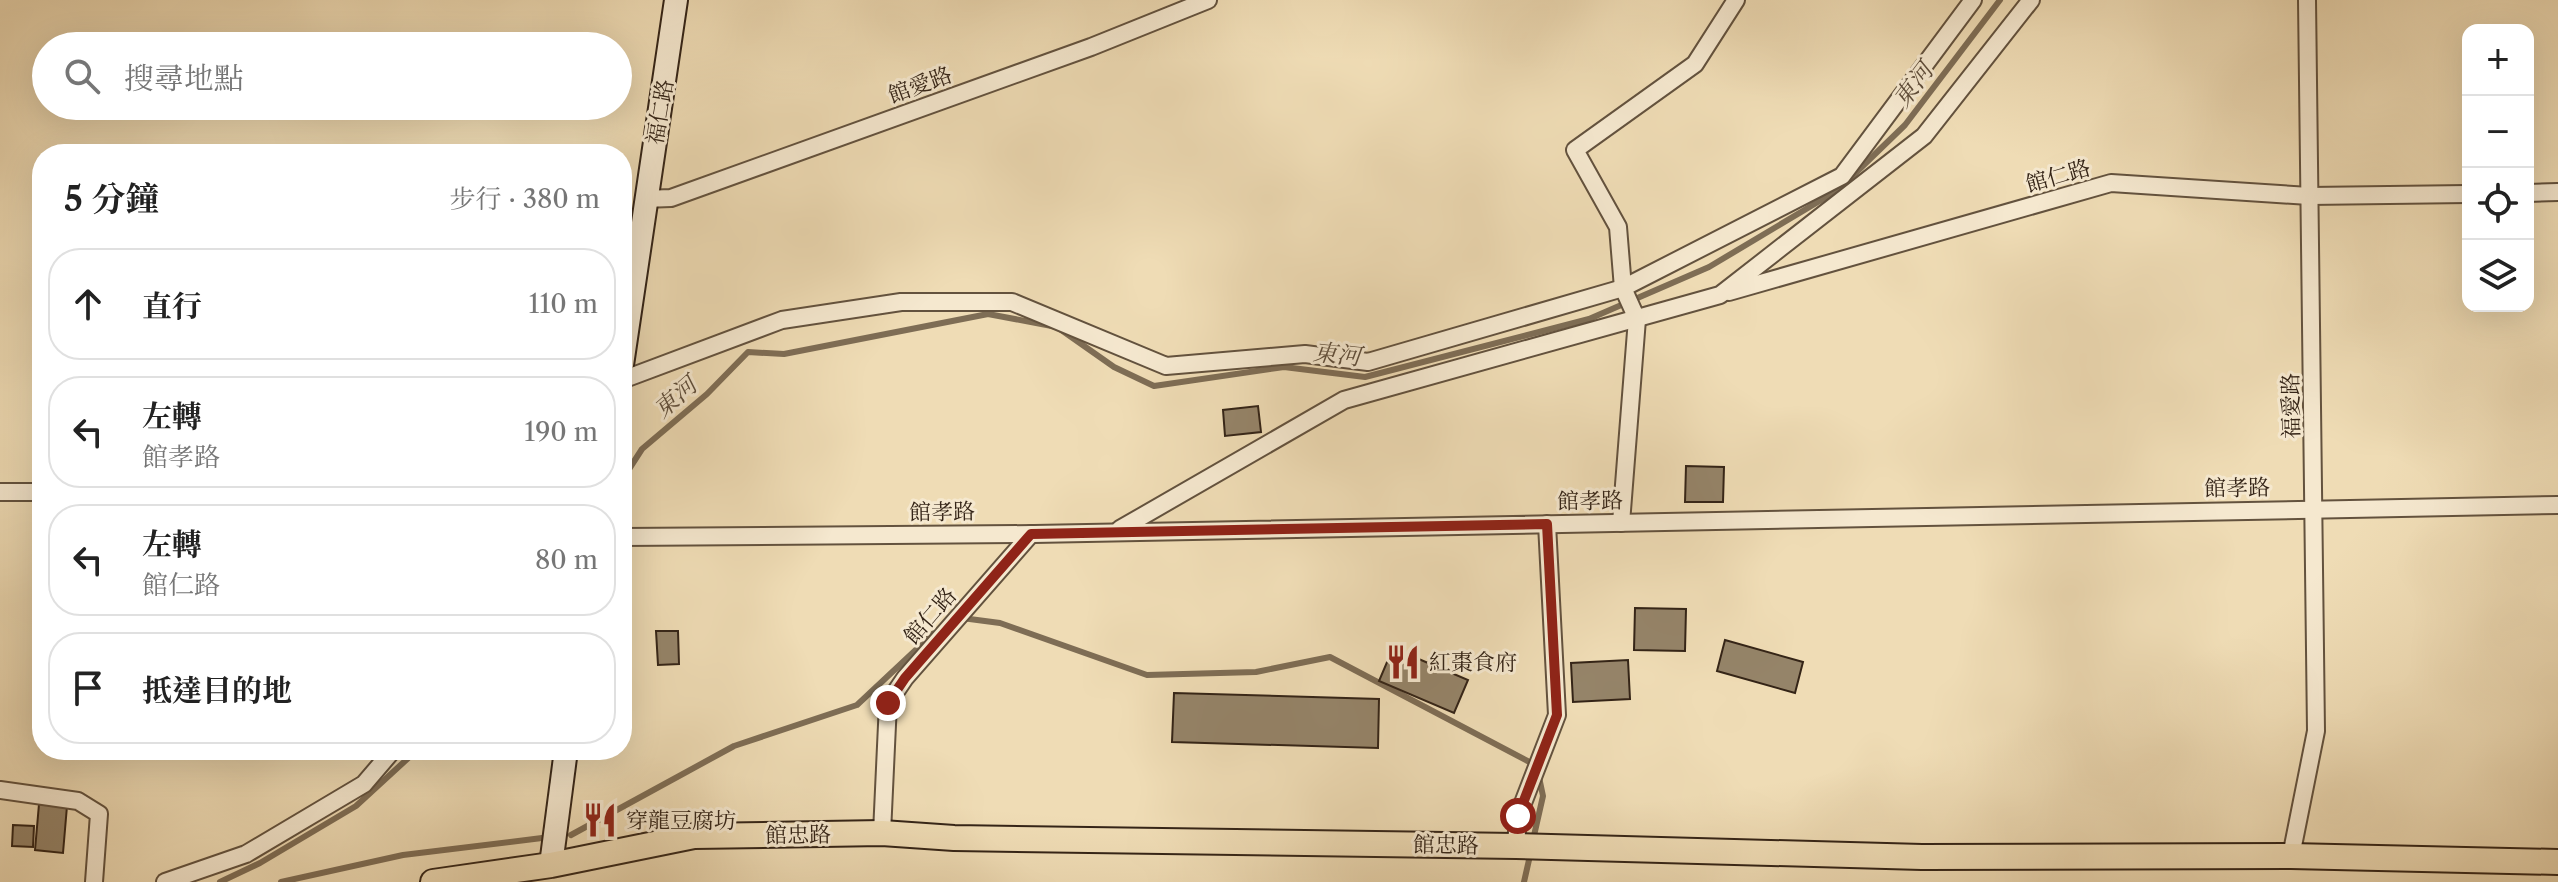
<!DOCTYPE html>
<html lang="zh-TW">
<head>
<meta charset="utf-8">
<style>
	body { margin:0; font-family:"Libre Caslon Text","Noto Serif TC",serif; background:#f2f2f2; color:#222 }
	.controls { position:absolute; right:24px; top:24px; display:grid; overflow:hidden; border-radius:16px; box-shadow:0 8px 32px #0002 }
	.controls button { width:72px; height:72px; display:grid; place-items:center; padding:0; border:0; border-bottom:2px solid #e0e0e0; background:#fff; color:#222; font:40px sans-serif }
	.stop { position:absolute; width:24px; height:24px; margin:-18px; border:6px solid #8f2418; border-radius:50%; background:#fff }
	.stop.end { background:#8f2418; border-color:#fff; box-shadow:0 2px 8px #0008 }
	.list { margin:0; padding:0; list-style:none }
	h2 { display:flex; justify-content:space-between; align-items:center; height:104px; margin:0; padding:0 32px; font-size:34px }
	h2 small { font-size:26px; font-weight:400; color:#767676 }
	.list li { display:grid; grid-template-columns:52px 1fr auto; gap:24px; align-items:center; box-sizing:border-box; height:112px; margin:0 16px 16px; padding:0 16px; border:2px solid #e0e0e0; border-radius:32px }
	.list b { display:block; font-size:30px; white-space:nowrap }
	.list p { margin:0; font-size:26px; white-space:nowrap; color:#767676 }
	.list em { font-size:26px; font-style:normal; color:#767676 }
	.icon { flex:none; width:44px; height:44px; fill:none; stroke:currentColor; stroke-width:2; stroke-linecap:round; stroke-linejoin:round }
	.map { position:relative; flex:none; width:2558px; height:882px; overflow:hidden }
	.search { position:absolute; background:#fff; box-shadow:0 8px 32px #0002; left:32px; top:32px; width:600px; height:88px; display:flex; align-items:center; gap:20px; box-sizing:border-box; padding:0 28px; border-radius:44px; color:#767676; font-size:30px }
	.panel { position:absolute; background:#fff; box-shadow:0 8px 32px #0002; left:32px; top:144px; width:600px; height:616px; border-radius:32px }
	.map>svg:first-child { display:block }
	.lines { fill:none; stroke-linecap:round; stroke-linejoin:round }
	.stream { stroke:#7e6d55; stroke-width:6 }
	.building { fill:#958469; stroke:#342417; stroke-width:2 }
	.street-casing { stroke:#63523e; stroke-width:20 }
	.secondary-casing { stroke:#342417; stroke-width:26 }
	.primary-casing { stroke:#342417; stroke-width:28 }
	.street { stroke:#f5e8cf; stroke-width:16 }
	.secondary { stroke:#f5e8cf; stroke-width:22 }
	.primary { stroke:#efdcb5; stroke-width:24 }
	.route { stroke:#8f2418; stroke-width:10 }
	.labels { text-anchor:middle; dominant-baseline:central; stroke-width:6; stroke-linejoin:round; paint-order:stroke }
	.street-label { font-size:22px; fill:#342417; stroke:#f5e8cf }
	.poi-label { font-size:22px; fill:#342417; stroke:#f5e8cf; text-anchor:start }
	.water-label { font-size:24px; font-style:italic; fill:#5f4e3b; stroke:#f5e8cf }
</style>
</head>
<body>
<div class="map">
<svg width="2558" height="882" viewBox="0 0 2558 882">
	<rect width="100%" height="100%" fill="#efdcb5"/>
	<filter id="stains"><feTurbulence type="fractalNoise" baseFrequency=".0025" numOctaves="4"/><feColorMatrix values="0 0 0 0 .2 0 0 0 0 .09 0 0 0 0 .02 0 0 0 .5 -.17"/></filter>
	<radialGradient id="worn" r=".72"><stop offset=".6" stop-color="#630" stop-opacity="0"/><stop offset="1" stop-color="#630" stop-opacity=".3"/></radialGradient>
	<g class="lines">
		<!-- stream -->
		<g class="stream">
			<polyline points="622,480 642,449 707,394 748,352 784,354 988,314 1057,327 1114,367 1154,386 1284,367 1365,377 1589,319 1709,267 1838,190 1905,125 2000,0"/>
			<polyline points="962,618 1000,623 1147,675 1256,672 1330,657 1537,766"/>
			<polyline points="571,835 734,746 857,705 936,631"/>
			<polyline points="1533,840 1543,796 1539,777"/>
			<polyline points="220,882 260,863 356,806 417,750"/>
			<polyline points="281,882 403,855 542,838"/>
			<polyline points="1524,882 1531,851"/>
		</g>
	</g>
	<!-- building -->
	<g class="building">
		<polygon points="1258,406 1261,432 1225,436 1223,410"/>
		<polygon points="1686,466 1724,467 1723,502 1685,502"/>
		<polygon points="1635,608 1686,609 1685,651 1634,650"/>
		<polygon points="656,631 678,631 679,664 658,665"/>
		<polygon points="1725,640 1803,662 1795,693 1717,671"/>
		<polygon points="1393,648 1468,680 1454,713 1379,681"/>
		<polygon points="1628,660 1630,699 1573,702 1571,663"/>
		<polygon points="1174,693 1379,699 1378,748 1172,742"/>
		<polygon points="39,804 67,806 63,853 35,850"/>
		<polygon points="13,825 34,826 33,847 12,846"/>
	</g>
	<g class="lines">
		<!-- street casing -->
		<g class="street-casing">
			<g id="street">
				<polyline points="2528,193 2558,192"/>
				<polyline points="644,199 671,198 1091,47 1208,0"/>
				<polyline points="1729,292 2111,183 2309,196 2468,194"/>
				<polyline points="622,380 782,320 901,302 1012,302 1166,366 1305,354 1368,362 1623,288 1842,176 1973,0"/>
				<polyline points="0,492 42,492"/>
				<polyline points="1621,523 1637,319 1623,288 1618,227 1575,150 1695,64 1736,0"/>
				<polyline points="1120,529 1344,400 1720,295 1924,136 2031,0"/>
				<polyline points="622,537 1034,534 2558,505"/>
				<polyline points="0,790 78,801 99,814 94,882"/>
				<polyline points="882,833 888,703 905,678 1031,534"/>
				<polyline points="1516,846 1518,816 1557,715 1547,524"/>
				<polyline points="2291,856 2316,731 2307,0"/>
				<polyline points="165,882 246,854 364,784 393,750"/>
			</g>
		</g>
		<!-- secondary casing -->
		<g class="secondary-casing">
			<g id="secondary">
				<polyline points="622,365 676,0"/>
				<polyline points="551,865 566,750"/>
			</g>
		</g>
		<!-- primary casing -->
		<g class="primary-casing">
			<polyline id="primary" points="433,882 551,865 694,836 882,833 954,838 1516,846 1922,857 2291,856 2558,862"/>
		</g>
		<!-- street -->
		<use href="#street" class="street"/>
		<!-- secondary -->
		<use href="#secondary" class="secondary"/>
		<!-- primary -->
		<use href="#primary" class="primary"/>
	</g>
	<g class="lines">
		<!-- route -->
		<polyline class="route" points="888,703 905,678 1031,534 1547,524 1557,715 1518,816"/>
	</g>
	<!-- icons -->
	<defs>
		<g id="restaurant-bare" transform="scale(2.76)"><path d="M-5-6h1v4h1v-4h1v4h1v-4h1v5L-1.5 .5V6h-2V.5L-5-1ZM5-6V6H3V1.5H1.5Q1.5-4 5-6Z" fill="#8f2418" stroke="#f5e8cf" stroke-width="2.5" paint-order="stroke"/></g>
	</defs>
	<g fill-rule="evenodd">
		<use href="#restaurant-bare" x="1403" y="662"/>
		<use href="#restaurant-bare" x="600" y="820"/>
	</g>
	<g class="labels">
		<!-- street labels -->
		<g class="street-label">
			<text transform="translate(920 85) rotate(-20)">館愛路</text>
			<text transform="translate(660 112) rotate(-80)">福仁路</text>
			<text transform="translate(2058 176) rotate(-16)">館仁路</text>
			<text transform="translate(2291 406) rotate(-91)">福愛路</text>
			<text transform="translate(2237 488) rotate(-1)">館孝路</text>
			<text transform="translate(1590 501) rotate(-1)">館孝路</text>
			<text transform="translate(942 512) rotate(-1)">館孝路</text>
			<text transform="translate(930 616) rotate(-49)">館仁路</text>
			<text transform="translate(798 835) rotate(-1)">館忠路</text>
			<text transform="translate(1446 845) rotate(1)">館忠路</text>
		</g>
		<!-- poi labels -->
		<g class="poi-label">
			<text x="1429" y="662">紅棗食府</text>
			<text x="626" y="820">穿龍豆腐坊</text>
		</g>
		<!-- water labels -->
		<g class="water-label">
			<text transform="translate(1913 85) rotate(-53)">東河</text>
			<text transform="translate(1337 354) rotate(6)">東河</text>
			<text transform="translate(675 397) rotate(-41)">東河</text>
		</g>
	</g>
	<rect width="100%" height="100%" filter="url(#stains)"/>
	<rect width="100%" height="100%" fill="url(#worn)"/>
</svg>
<div class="controls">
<button>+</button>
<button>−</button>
<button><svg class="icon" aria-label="locate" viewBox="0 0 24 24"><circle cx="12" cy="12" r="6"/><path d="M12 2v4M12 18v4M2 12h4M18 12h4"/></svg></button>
<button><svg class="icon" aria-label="layers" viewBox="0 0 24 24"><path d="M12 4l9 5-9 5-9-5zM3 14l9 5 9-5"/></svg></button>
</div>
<div class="stop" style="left:1518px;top:816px"></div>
<div class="stop end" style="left:888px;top:703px"></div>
<div class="search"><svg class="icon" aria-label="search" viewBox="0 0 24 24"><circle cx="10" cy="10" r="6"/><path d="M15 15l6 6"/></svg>搜尋地點</div>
<section class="panel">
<h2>5 分鐘<small>步行 · 380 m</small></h2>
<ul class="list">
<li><svg class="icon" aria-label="ahead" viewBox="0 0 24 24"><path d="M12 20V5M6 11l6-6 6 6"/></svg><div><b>直行</b></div><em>110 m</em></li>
<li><svg class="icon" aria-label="left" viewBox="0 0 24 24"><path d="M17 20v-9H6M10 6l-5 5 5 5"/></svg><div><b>左轉</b><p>館孝路</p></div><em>190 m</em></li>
<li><svg class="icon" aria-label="left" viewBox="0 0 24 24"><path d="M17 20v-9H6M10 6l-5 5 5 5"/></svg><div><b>左轉</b><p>館仁路</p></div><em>80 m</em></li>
<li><svg class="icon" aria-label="arrive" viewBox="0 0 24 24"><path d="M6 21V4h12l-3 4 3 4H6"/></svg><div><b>抵達目的地</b></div></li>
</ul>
</section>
</div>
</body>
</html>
